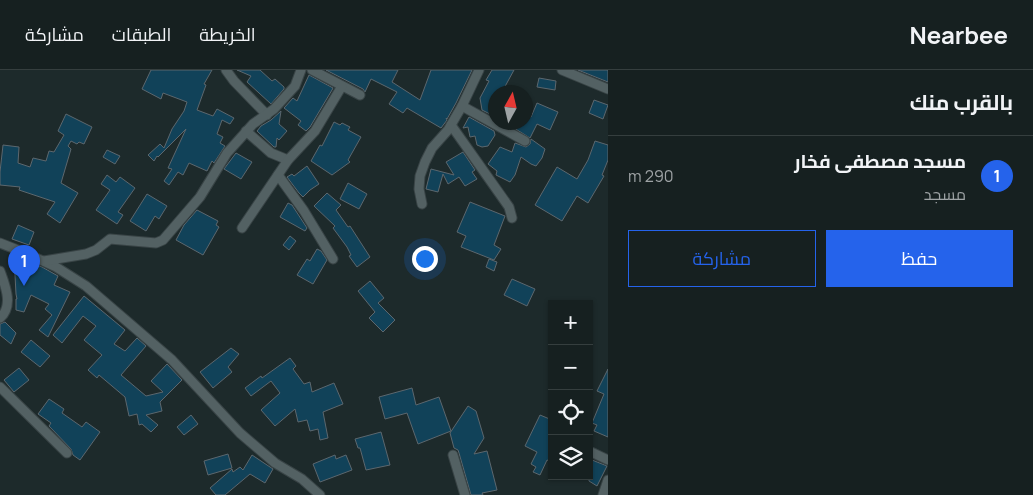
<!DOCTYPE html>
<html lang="ar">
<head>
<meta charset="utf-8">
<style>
	body { margin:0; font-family:Manrope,Cairo,sans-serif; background:#1f2829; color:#f1f3f6; direction:rtl }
	.controls { position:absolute; right:15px; bottom:15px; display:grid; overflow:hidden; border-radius:0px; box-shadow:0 1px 4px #0004 }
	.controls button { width:45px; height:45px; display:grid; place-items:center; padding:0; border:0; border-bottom:1px solid #353e3e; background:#162020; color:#f1f3f6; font:25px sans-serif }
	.compass { position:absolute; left:488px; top:15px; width:45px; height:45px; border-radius:50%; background:#162020; box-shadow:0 1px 4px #0004; rotate:8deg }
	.you { position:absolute; left:424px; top:188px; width:18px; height:18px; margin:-12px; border:4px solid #fff; border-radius:50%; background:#1a73e8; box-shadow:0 0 0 8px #1a73e833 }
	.badge { display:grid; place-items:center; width:32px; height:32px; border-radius:50%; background:#2563eb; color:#fff; font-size:16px; font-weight:700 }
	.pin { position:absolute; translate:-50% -41px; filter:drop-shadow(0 1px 2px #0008) }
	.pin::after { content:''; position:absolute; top:26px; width:18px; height:15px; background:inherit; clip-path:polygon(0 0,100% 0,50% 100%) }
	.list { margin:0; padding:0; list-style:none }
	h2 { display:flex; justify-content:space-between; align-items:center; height:65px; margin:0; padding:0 20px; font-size:21px }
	h2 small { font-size:16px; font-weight:400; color:#9ea3a5 }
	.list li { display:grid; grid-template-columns:32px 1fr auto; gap:15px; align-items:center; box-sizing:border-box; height:80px; padding:0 20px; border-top:1px solid #353e3e }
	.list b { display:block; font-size:19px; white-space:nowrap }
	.list p { margin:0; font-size:16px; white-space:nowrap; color:#9ea3a5 }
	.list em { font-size:16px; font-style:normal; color:#9ea3a5 }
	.actions { display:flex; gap:10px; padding:15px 20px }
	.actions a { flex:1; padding:11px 0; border:1px solid #2563eb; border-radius:0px; text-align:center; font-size:18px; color:#2563eb }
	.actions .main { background:#2563eb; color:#fff }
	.icon { flex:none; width:28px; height:28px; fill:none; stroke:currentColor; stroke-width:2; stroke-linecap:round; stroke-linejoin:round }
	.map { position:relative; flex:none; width:608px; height:425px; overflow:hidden; direction:ltr }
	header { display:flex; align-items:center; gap:30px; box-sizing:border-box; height:70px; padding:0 25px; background:#162020; border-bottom:1px solid #353e3e }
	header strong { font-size:24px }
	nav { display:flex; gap:28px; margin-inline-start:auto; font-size:18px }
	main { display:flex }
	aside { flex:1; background:#162020 }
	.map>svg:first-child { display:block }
	.building { fill:#114259; stroke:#5c676e }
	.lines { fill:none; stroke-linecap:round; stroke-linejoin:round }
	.street-casing { stroke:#394446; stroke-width:11 }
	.street { stroke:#536163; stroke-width:9 }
</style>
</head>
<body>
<header>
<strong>Nearbee</strong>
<nav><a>الخريطة</a><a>الطبقات</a><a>مشاركة</a></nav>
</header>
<main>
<aside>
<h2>بالقرب منك<small></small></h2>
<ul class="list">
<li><span class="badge">1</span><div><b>مسجد مصطفى فخار</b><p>مسجد</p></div><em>290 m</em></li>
</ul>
<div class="actions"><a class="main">حفظ</a><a>مشاركة</a></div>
</aside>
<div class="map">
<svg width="608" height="425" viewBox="0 0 608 425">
	<rect width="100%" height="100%" fill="#1d2a2b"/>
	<!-- building -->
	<g class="building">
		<polygon points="151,0 212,0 204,14 206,15 197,40 213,46 217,39 234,48 230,54 222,50 217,64 223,67 220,73 225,76 214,93 212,91 207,101 189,93 183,105 178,102 169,115 164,111 172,99 168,98 186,59 158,87 157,86 154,91 148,85 160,74 164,78 172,59 184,41 187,32 163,23 161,29 142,19"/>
		<polygon points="237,0 260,0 272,11 275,9 284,17 284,19 271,34 247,12 251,6"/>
		<polygon points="326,0 398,0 392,12 420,30 431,0 472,0 456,33 447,49 446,48 447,50 441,58 407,38 403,43 389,34 397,22 371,9 365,22 363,19"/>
		<polygon points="492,0 514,0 502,22 496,22 496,47 482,40 480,28 489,11 486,10"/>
		<polygon points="578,0 608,0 608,12"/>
		<polygon points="309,5 333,18 332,20 310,57 306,61 298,55 301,51 284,38 293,28 297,31"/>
		<polygon points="539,8 556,11 555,20 537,17"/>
		<polygon points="594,30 608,35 603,49 589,43"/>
		<polygon points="537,33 558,42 550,60 537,54 530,68 514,58 516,52 526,52 526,44 531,47"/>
		<polygon points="281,41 279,54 287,61 279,70 277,68 276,77 274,77 257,61 261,56 271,50"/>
		<polygon points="66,44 92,57 84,74 79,72 77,74 71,71 68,76 71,79 61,113 78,123 60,153 47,144 55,132 19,120 20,117 0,115 0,102 3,75 19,77 18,93 30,97 33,88 46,91 49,81 54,82 64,65 58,61"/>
		<polygon points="469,47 494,61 495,65 488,76 482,77 477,75 475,66 470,67 468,57 463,58"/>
		<polygon points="334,52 340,55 342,53 350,57 348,60 361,67 348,90 350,92 332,105 311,91 320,75 322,76"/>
		<polygon points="531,69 545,79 542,88 536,96 531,94 521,87 515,105 510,112 496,105 497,101 488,94 500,77 512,82 515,73 526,77 530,74"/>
		<polygon points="595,71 608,75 608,90 602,105 604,106 588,133 577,126 562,151 535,135 557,97 577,109 588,90"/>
		<polygon points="107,80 120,86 115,94 103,87"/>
		<polygon points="463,82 475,100 472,102 477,109 465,116 459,107 448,114 443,104 438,122 426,119 431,99 454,105 446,92"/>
		<polygon points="236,83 252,92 241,109 224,99"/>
		<polygon points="307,96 319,114 310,120 303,127 299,123 287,107 292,104 294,106"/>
		<polygon points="107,105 116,112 120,107 135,118 118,142 123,145 117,154 96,140 110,120 101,114"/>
		<polygon points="348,113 367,124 359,139 340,129"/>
		<polygon points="327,123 341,135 336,140 348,157 350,156 370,187 357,197 349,186 351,185 347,177 333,158 335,156 314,136"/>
		<polygon points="147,124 167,136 159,149 155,146 146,161 130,151"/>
		<polygon points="470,132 505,146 494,175 501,179 494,190 461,177 466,166 457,162"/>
		<polygon points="288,133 292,135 307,158 305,161 280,147"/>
		<polygon points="197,140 218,151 216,155 219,157 203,185 176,170 184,155"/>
		<polygon points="18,155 34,162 29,175 12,169"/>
		<polygon points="290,166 296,171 289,180 283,175"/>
		<polygon points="317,179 321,181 327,190 313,214 297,205 307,189 310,191"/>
		<polygon points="14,186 42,197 58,206 54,215 70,222 48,267 39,260 52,245 45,239 49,234 31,225 24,242 16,240 16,229 17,229 16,224"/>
		<polygon points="489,189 497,192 494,201 486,197"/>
		<polygon points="512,209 535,219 527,236 504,225"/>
		<polygon points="370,211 384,228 378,233 395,250 383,262 369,248 375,242 358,221"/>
		<polygon points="84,226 125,260 114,274 125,281 137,268 146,276 121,305 146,326 163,322 151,311 167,294 182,310 160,332 162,341 146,345 158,355 151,362 142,354 139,355 137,344 129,346 125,327 99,305 97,308 88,300 102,285 84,270 96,256 83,246 62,273 53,265"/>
		<polygon points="5,252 16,263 11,274 0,265 0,254"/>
		<polygon points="31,270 50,286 40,297 21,282"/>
		<polygon points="231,278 239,284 228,297 232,302 213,318 200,302"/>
		<polygon points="290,288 296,296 293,299 304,314 310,312 312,322 334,313 343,334 323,342 328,368 320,370 318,359 310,361 307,350 298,352 295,339 275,356 261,340 280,323 271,311 251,326 245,318 261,306 262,308"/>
		<polygon points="19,298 29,310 14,322 4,310"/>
		<polygon points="608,299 608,367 594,361 597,355 592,353 604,324 597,321"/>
		<polygon points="412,318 416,335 439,327 451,361 418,374 407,343 385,349 379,327"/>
		<polygon points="49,329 64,339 62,343 82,357 86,352 100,362 80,390 73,385 71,379 49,356 51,353 38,344"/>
		<polygon points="468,336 476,341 484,368 474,384 487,381 497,420 482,423 483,425 471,425 459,383 458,380 454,378 450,363"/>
		<polygon points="191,345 198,354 184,365 177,357"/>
		<polygon points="540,345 552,350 552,392 547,390 540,405 533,402 536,397 531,394 537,382 525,376"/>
		<polygon points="381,362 390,395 366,400 360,378 358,378 355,369"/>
		<polygon points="228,384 232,398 208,405 204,391"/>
		<polygon points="252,385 273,399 265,413 250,404 225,425 216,425 210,418 232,399 233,402 240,397 243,400"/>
		<polygon points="335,385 336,389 346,385 352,400 320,412 313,394"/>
		<polygon points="592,390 607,396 597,416 589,411 589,395"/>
	</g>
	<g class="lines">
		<!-- street casing -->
		<g class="street-casing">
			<g id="street">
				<polyline points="226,0 234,11 267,45"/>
				<polyline points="312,0 360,25"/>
				<polyline points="562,0 608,19"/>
				<polyline points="462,36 525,71"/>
				<polyline points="451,55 509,137 512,148"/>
				<polyline points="246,61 271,83 288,90"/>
				<polyline points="278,105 304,141 333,189"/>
				<polyline points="422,134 419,119 420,106 425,92 432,78 448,60 462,36 479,0"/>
				<polyline points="242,158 288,90 315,61 342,16"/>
				<polyline points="0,173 23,182 56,197 86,216 172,290 240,363 275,393 302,409 320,425"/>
				<polyline points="44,191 86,184 96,180 110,169 156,173 163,170 200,127 227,83 253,54 274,39 295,16 301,0"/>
				<path d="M0 201C5 215 14 236 0 248"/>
				<polyline points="0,317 67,383"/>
				<polyline points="589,381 608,390"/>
				<polyline points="453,385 465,425"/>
				<polyline points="603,425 608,410"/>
			</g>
		</g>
		<!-- street -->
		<use href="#street" class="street"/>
	</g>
</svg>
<div class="controls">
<button>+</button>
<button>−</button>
<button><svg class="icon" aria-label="locate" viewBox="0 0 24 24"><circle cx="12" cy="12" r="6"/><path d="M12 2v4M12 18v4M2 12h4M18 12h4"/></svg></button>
<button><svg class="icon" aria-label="layers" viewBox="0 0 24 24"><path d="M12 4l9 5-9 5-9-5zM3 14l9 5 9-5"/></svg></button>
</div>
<svg class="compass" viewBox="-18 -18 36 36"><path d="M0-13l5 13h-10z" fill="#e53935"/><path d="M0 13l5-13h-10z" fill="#9ea3a5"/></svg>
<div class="you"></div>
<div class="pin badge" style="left:24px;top:216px">1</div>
</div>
</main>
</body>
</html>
